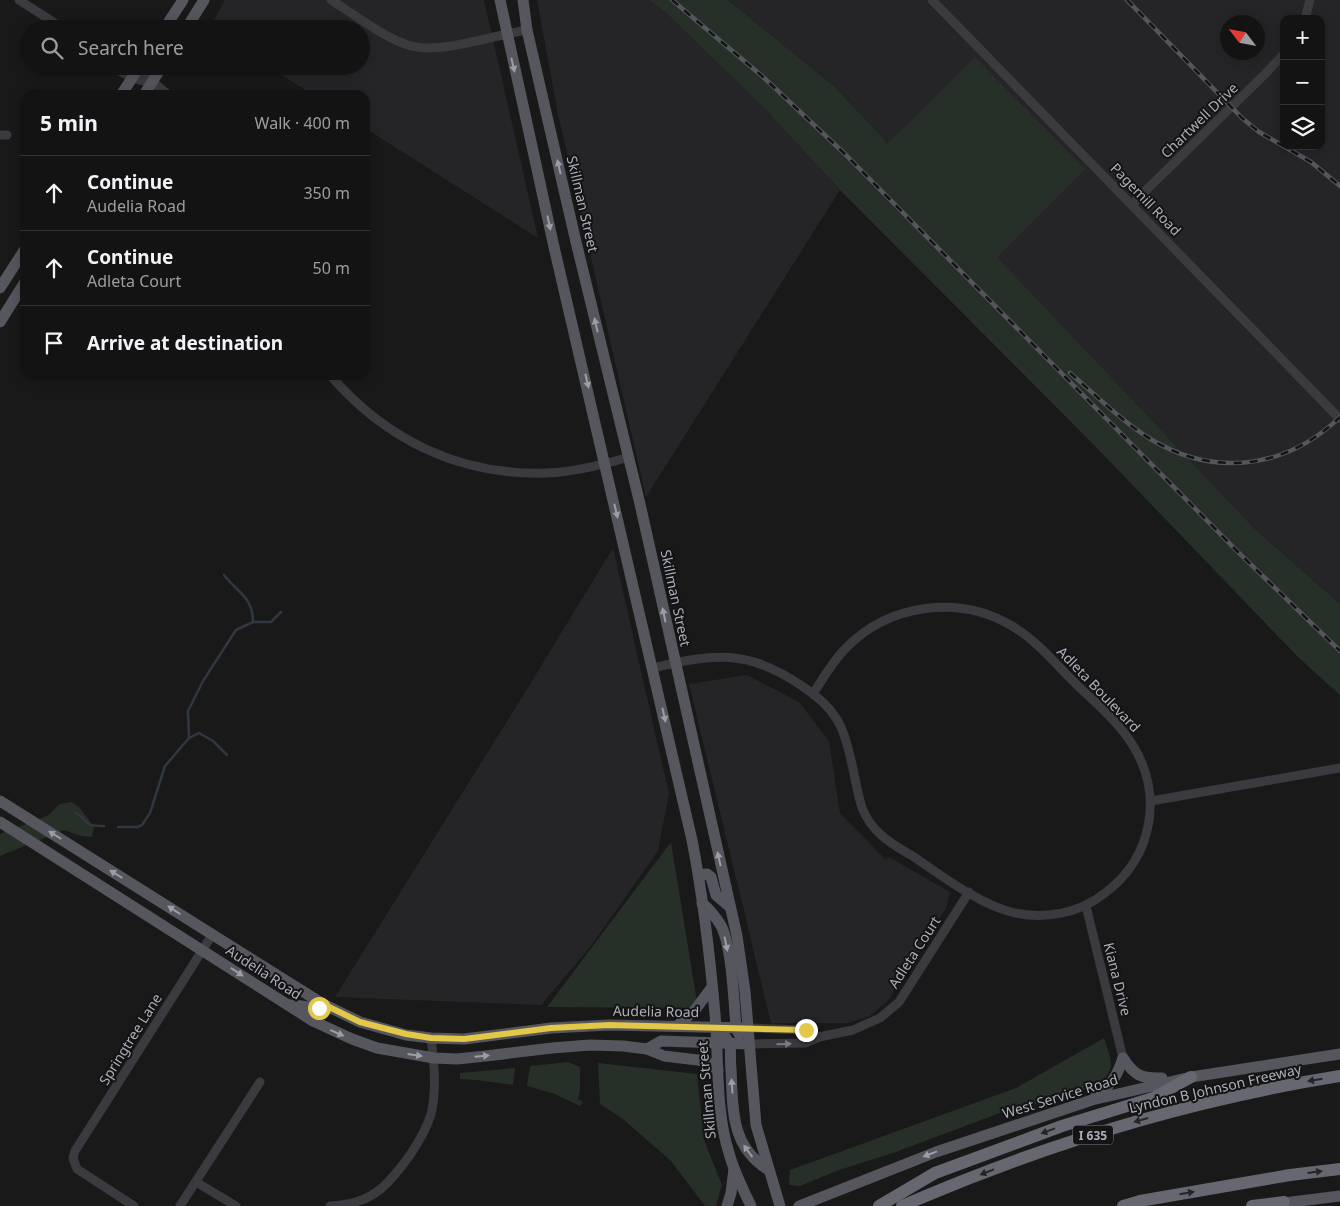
<!DOCTYPE html>
<html lang="en">
<head>
<meta charset="utf-8">
<style>
	body { margin:0; font-family:"Noto Sans",sans-serif; background:#202022; color:#f1f3f6 }
	.controls { position:absolute; right:15px; top:15px; display:grid; overflow:hidden; border-radius:10px; box-shadow:0 2px 12px #0003 }
	.controls button { width:45px; height:45px; display:grid; place-items:center; padding:0; border:0; border-bottom:1px solid #323234; background:#131314; color:#f1f3f6; font:25px sans-serif }
	.compass { position:absolute; left:1220px; top:15px; width:45px; height:45px; border-radius:50%; background:#131314; box-shadow:0 2px 12px #0003; rotate:302deg }
	.stop { position:absolute; width:15px; height:15px; margin:-11px; border:4px solid #e3c748; border-radius:50%; background:#fff }
	.stop.end { background:#e3c748; border-color:#fff; box-shadow:0 1px 5px #0008 }
	.list { margin:0; padding:0; list-style:none }
	h2 { display:flex; justify-content:space-between; align-items:center; height:65px; margin:0; padding:0 20px; font-size:21px }
	h2 small { font-size:16px; font-weight:400; color:#9d9ea0 }
	.list li { display:grid; grid-template-columns:32px 1fr auto; gap:15px; align-items:center; box-sizing:border-box; height:75px; padding:0 20px; border-top:1px solid #323234 }
	.list b { display:block; font-size:19px; white-space:nowrap }
	.list p { margin:0; font-size:16px; white-space:nowrap; color:#9d9ea0 }
	.list em { font-size:16px; font-style:normal; color:#9d9ea0 }
	.icon { flex:none; width:28px; height:28px; fill:none; stroke:currentColor; stroke-width:2; stroke-linecap:round; stroke-linejoin:round }
	.map { position:relative; flex:none; width:1340px; height:1206px; overflow:hidden }
	.search { position:absolute; background:#131314; box-shadow:0 2px 12px #0003; left:20px; top:20px; width:350px; height:55px; display:flex; align-items:center; gap:12px; box-sizing:border-box; padding:0 18px; border-radius:28px; color:#9d9ea0; font-size:19px }
	.panel { position:absolute; background:#131314; box-shadow:0 2px 12px #0003; left:20px; top:90px; width:350px; height:290px; border-radius:15px }
	.map>svg:first-child { display:block }
	.built { fill:#252527; fill-rule:evenodd }
	.green { fill:#272f29 }
	.lines { fill:none; stroke-linecap:round; stroke-linejoin:round }
	.stream { stroke:#313740; stroke-width:2.5 }
	.minor { stroke:#3a3a3f; stroke-width:9 }
	.major { stroke:#56575e; stroke-width:11 }
	.highway { stroke:#666770; stroke-width:12 }
	.rail-casing { stroke:#55565c; stroke-width:4.5 }
	.rail { stroke:#141415; stroke-width:2.5; stroke-dasharray:8; stroke-linecap:butt }
	.oneway { fill:#9b9da7 }
	.oneway2 { fill:#797a82 }
	.oneway3 { fill:#242527 }
	.route { stroke:#e3c748; stroke-width:6 }
	.labels { text-anchor:middle; dominant-baseline:central; stroke-width:4; stroke-linejoin:round; paint-order:stroke }
	.shield { fill:#141415; stroke:#7e8088; stroke-width:1 }
	.shield-label { font-size:12px; font-weight:bold; fill:#acaeb9 }
	.street-label { font-size:14px; fill:#acaeb9; stroke:#141415 }
</style>
</head>
<body>
<div class="map">
<svg width="1340" height="1206" viewBox="0 0 1340 1206">
	<rect width="100%" height="100%" fill="#19191a"/>
	<!-- built -->
	<g class="built">
		<polygon points="225,0 484,0 538,238 365,128 365,95 313,95 268,66 361,66 361,29 209,29"/>
		<polygon points="537,0 649,0 666,13 764,108 840,190 646,497 558,114"/>
		<path d="M728 0H1340V604L1254 528 834 86ZM1284 19H1321V146H1284ZM1228 22H1258V52H1228Z"/>
		<polygon points="613,548 669,794 658,851 591,946 541,1005 335,997 524,694"/>
		<polygon points="747,675 799,702 829,741 840,813 886,860 889,857 950,892 946,908 887,1002 870,1016 848,1023 771,1023 689,684"/>
	</g>
	<!-- green -->
	<g class="green">
		<polygon points="649,0 728,0 834,86 888,143 975,57 1085,169 997,257 1254,528 1340,604 1340,695 1298,657 1094,445 840,190 764,108 666,13"/>
		<polygon points="71,802 79,807 94,827 92,837 81,836 64,830 0,856 0,834 47,816 60,804"/>
		<polygon points="671,842 698,1008 547,1007"/>
		<path d="M1104 1038C1106 1046 1111 1056 1111 1065 1111 1069 1107 1076 1104 1079 1090 1092 1038 1105 1019 1106L893 1153 839 1170 800 1186 789 1185 790 1170 1016 1088Z"/>
		<polygon points="568,1062 580,1067 580,1091 578,1099 583,1102 580,1106 555,1094 527,1086 530,1066"/>
		<polygon points="598,1063 697,1074 704,1140 722,1185 716,1206 705,1206 671,1161 623,1119 600,1104"/>
		<polygon points="515,1068 513,1085 476,1080 460,1079 460,1073"/>
	</g>
	<g class="lines">
		<!-- stream -->
		<g class="stream">
			<polyline points="254,622 271,622 281,612"/>
			<path d="M189 738 188 711 203 681 236 630 253 622C253 597 238 593 224 575"/>
			<path d="M76 813C91 821 80 826 104 826"/>
			<polyline points="118,827 137,827 142,825 150,813 165,766 189,738 199,733 213,741 227,755"/>
		</g>
		<!-- minor -->
		<g class="minor">
			<polyline points="19,0 64,29"/>
			<path d="M331 0C354 14 385 39 411 46 442 54 494 35 527 30"/>
			<polyline points="932,0 1340,419"/>
			<polyline points="1305,19 1310,0"/>
			<polyline points="111,66 132,78 151,83"/>
			<polyline points="133,66 169,95"/>
			<polyline points="0,135 7,135"/>
			<polyline points="1132,204 1264,75 1284,54"/>
			<path d="M330 375C386 440 460 476 547 473 575 472 602 465 629 457"/>
			<path d="M653 668C713 654 747 648 802 686 818 697 832 708 841 727 852 752 854 782 862 808 866 817 871 826 879 833 889 843 902 850 914 857 942 876 979 904 1011 912 1043 920 1079 914 1105 893 1153 857 1164 794 1132 744 1117 720 1093 701 1073 681 1054 662 1036 640 1012 626 959 594 889 604 846 648 833 661 823 678 813 694"/>
			<polyline points="1151,801 1340,768"/>
			<polyline points="1086,906 1123,1058"/>
			<polyline points="748,1028 806,1030 819,1037"/>
			<polyline points="749,1044 805,1043 819,1037 853,1030 880,1018 899,1002 969,892"/>
			<polyline points="196,1182 236,1206"/>
			<polyline points="134,1206 77,1169 73,1158 75,1151 212,935"/>
			<polyline points="180,1206 260,1082"/>
			<path d="M330 1206C372 1204 387 1187 410 1155 418 1143 427 1128 431 1114 437 1090 434 1062 431 1038"/>
		</g>
		<!-- major -->
		<g class="major">
			<path d="M500 0 554 247 692 840C703 897 710 956 715 1014 719 1060 715 1109 729 1153 734 1172 743 1189 751 1206"/>
			<polyline points="523,0 527,30 576,242 640,504 737,936 745,991 756,1125 780,1206"/>
			<polyline points="164,29 183,0"/>
			<polyline points="186,29 204,0"/>
			<polyline points="121,95 140,66"/>
			<polyline points="144,95 162,66"/>
			<polyline points="0,288 25,249"/>
			<polyline points="0,322 25,282"/>
			<polyline points="0,801 323,1004 360,1022 406,1035 431,1038 464,1039 551,1028 609,1025 748,1028"/>
			<polyline points="0,822 313,1021 352,1039 377,1048 434,1058 457,1059 486,1056 552,1048 590,1045 623,1046 647,1049 664,1056 706,1061 718,1070"/>
			<polyline points="699,875 707,874 711,877 716,895 730,907"/>
			<path d="M702 903C709 909 715 916 720 924 732 943 734 1004 736 1028L739 1034"/>
			<path d="M288 1005C299 1004 308 1008 319 1008L323 1004"/>
			<polyline points="677,1026 695,1010 712,987"/>
			<path d="M716 1027C721 1032 728 1038 730 1045 731 1052 730 1061 731 1069 733 1108 730 1145 767 1169"/>
			<polyline points="647,1049 661,1041 749,1044"/>
			<path d="M1123 1058C1134 1075 1141 1079 1162 1078"/>
			<path d="M1095 1097C1111 1085 1117 1077 1123 1058"/>
			<polyline points="1276,1204 1340,1196"/>
			<polyline points="727,1206 731,1193 734,1169"/>
			<polyline points="799,1206 936,1152 1092,1100 1191,1077 1340,1054"/>
		</g>
		<!-- highway -->
		<g class="highway">
			<polyline points="879,1206 935,1173 1062,1126 1153,1098 1191,1077"/>
			<path d="M902 1206C1042 1145 1190 1100 1340 1076"/>
			<polyline points="1123,1206 1140,1201 1290,1175 1340,1169"/>
			<polyline points="1252,1206 1284,1202"/>
		</g>
		<!-- rail casing -->
		<g class="rail-casing">
			<g id="rail">
				<polyline points="672,0 762,76 846,155 1238,552 1340,651"/>
				<polyline points="1127,0 1242,118 1259,132 1311,162 1340,186"/>
				<path d="M1070 373C1096 395 1122 422 1152 440 1216 478 1287 468 1340 417"/>
			</g>
		</g>
		<!-- rail -->
		<use href="#rail" class="rail"/>
	</g>
	<!-- one-way arrows -->
	<defs><path id="oneway-solid" d="M-6-.8H1V-3.2L6.5 0L1 3.2V.8H-6Z" transform="scale(1.25)"/></defs>
	<g class="oneway">
		<use href="#oneway-solid" transform="translate(513 65) rotate(77)"/>
		<use href="#oneway-solid" transform="translate(559 167) rotate(-103)"/>
		<use href="#oneway-solid" transform="translate(549 223) rotate(78)"/>
		<use href="#oneway-solid" transform="translate(596 325) rotate(-103)"/>
		<use href="#oneway-solid" transform="translate(587 381) rotate(77)"/>
		<use href="#oneway-solid" transform="translate(616 511) rotate(77)"/>
		<use href="#oneway-solid" transform="translate(664 615) rotate(-102)"/>
		<use href="#oneway-solid" transform="translate(664 715) rotate(77)"/>
		<use href="#oneway-solid" transform="translate(55 835) rotate(-148)"/>
		<use href="#oneway-solid" transform="translate(719 859) rotate(-103)"/>
		<use href="#oneway-solid" transform="translate(116 874) rotate(-148)"/>
		<use href="#oneway-solid" transform="translate(174 910) rotate(-147)"/>
		<use href="#oneway-solid" transform="translate(726 944) rotate(78)"/>
		<use href="#oneway-solid" transform="translate(237 972) rotate(33)"/>
		<use href="#oneway-solid" transform="translate(337 1033) rotate(24)"/>
		<use href="#oneway-solid" transform="translate(415 1055) rotate(8)"/>
		<use href="#oneway-solid" transform="translate(482 1056) rotate(-5)"/>
		<use href="#oneway-solid" transform="translate(732 1086) rotate(-94)"/>
		<use href="#oneway-solid" transform="translate(748 1151) rotate(-126)"/>
		<use href="#oneway-solid" transform="translate(930 1154) rotate(159)"/>
	</g>
	<use class="oneway2" href="#oneway-solid" transform="translate(784 1044) rotate(-2)"/>
	<g class="oneway3">
		<use href="#oneway-solid" transform="translate(1315 1080) rotate(171)"/>
		<use href="#oneway-solid" transform="translate(1141 1120) rotate(164)"/>
		<use href="#oneway-solid" transform="translate(1048 1131) rotate(160)"/>
		<use href="#oneway-solid" transform="translate(987 1172) rotate(159)"/>
		<use href="#oneway-solid" transform="translate(1315 1172) rotate(-7)"/>
		<use href="#oneway-solid" transform="translate(1187 1193) rotate(-10)"/>
	</g>
	<g class="lines">
		<!-- route -->
		<polyline class="route" points="319,1008 323,1004 360,1022 406,1034 431,1038 464,1039 551,1028 609,1025 806,1030"/>
	</g>
	<g class="labels">
		<!-- shield labels -->
		<rect class="shield" x="1073" y="1125.5" width="40" height="19" rx="4"/>
		<g class="shield-label">
			<text x="1093" y="1135">I 635</text>
		</g>
		<!-- street labels -->
		<g class="street-label">
			<text transform="translate(1199 120) rotate(-44)">Chartwell Drive</text>
			<text transform="translate(1146 199) rotate(46)">Pagemill Road</text>
			<text transform="translate(583 204) rotate(77)">Skillman Street</text>
			<text transform="translate(676 598) rotate(78)">Skillman Street</text>
			<text transform="translate(1099 689) rotate(46)">Adleta Boulevard</text>
			<text transform="translate(914 952) rotate(-57)">Adleta Court</text>
			<text transform="translate(264 972) rotate(33)">Audelia Road</text>
			<text transform="translate(1118 979) rotate(76)">Kiana Drive</text>
			<text transform="translate(656 1011) rotate(1)">Audelia Road</text>
			<text transform="translate(130 1039) rotate(-58)">Springtree Lane</text>
			<text transform="translate(1215 1088) rotate(-13)">Lyndon B Johnson Freeway</text>
			<text transform="translate(706 1090) rotate(-95)">Skillman Street</text>
			<text transform="translate(1060 1096) rotate(-17)">West Service Road</text>
		</g>
	</g>
</svg>
<div class="controls">
<button>+</button>
<button>−</button>
<button><svg class="icon" aria-label="layers" viewBox="0 0 24 24"><path d="M12 4l9 5-9 5-9-5zM3 14l9 5 9-5"/></svg></button>
</div>
<svg class="compass" viewBox="-18 -18 36 36"><path d="M0-13l5 13h-10z" fill="#e53935"/><path d="M0 13l5-13h-10z" fill="#9d9ea0"/></svg>
<div class="stop" style="left:319px;top:1008px"></div>
<div class="stop end" style="left:806px;top:1030px"></div>
<div class="search"><svg class="icon" aria-label="search" viewBox="0 0 24 24"><circle cx="10" cy="10" r="6"/><path d="M15 15l6 6"/></svg>Search here</div>
<section class="panel">
<h2>5 min<small>Walk · 400 m</small></h2>
<ul class="list">
<li><svg class="icon" aria-label="ahead" viewBox="0 0 24 24"><path d="M12 20V5M6 11l6-6 6 6"/></svg><div><b>Continue</b><p>Audelia Road</p></div><em>350 m</em></li>
<li><svg class="icon" aria-label="ahead" viewBox="0 0 24 24"><path d="M12 20V5M6 11l6-6 6 6"/></svg><div><b>Continue</b><p>Adleta Court</p></div><em>50 m</em></li>
<li><svg class="icon" aria-label="arrive" viewBox="0 0 24 24"><path d="M6 21V4h12l-3 4 3 4H6"/></svg><div><b>Arrive at destination</b></div></li>
</ul>
</section>
</div>
</body>
</html>
